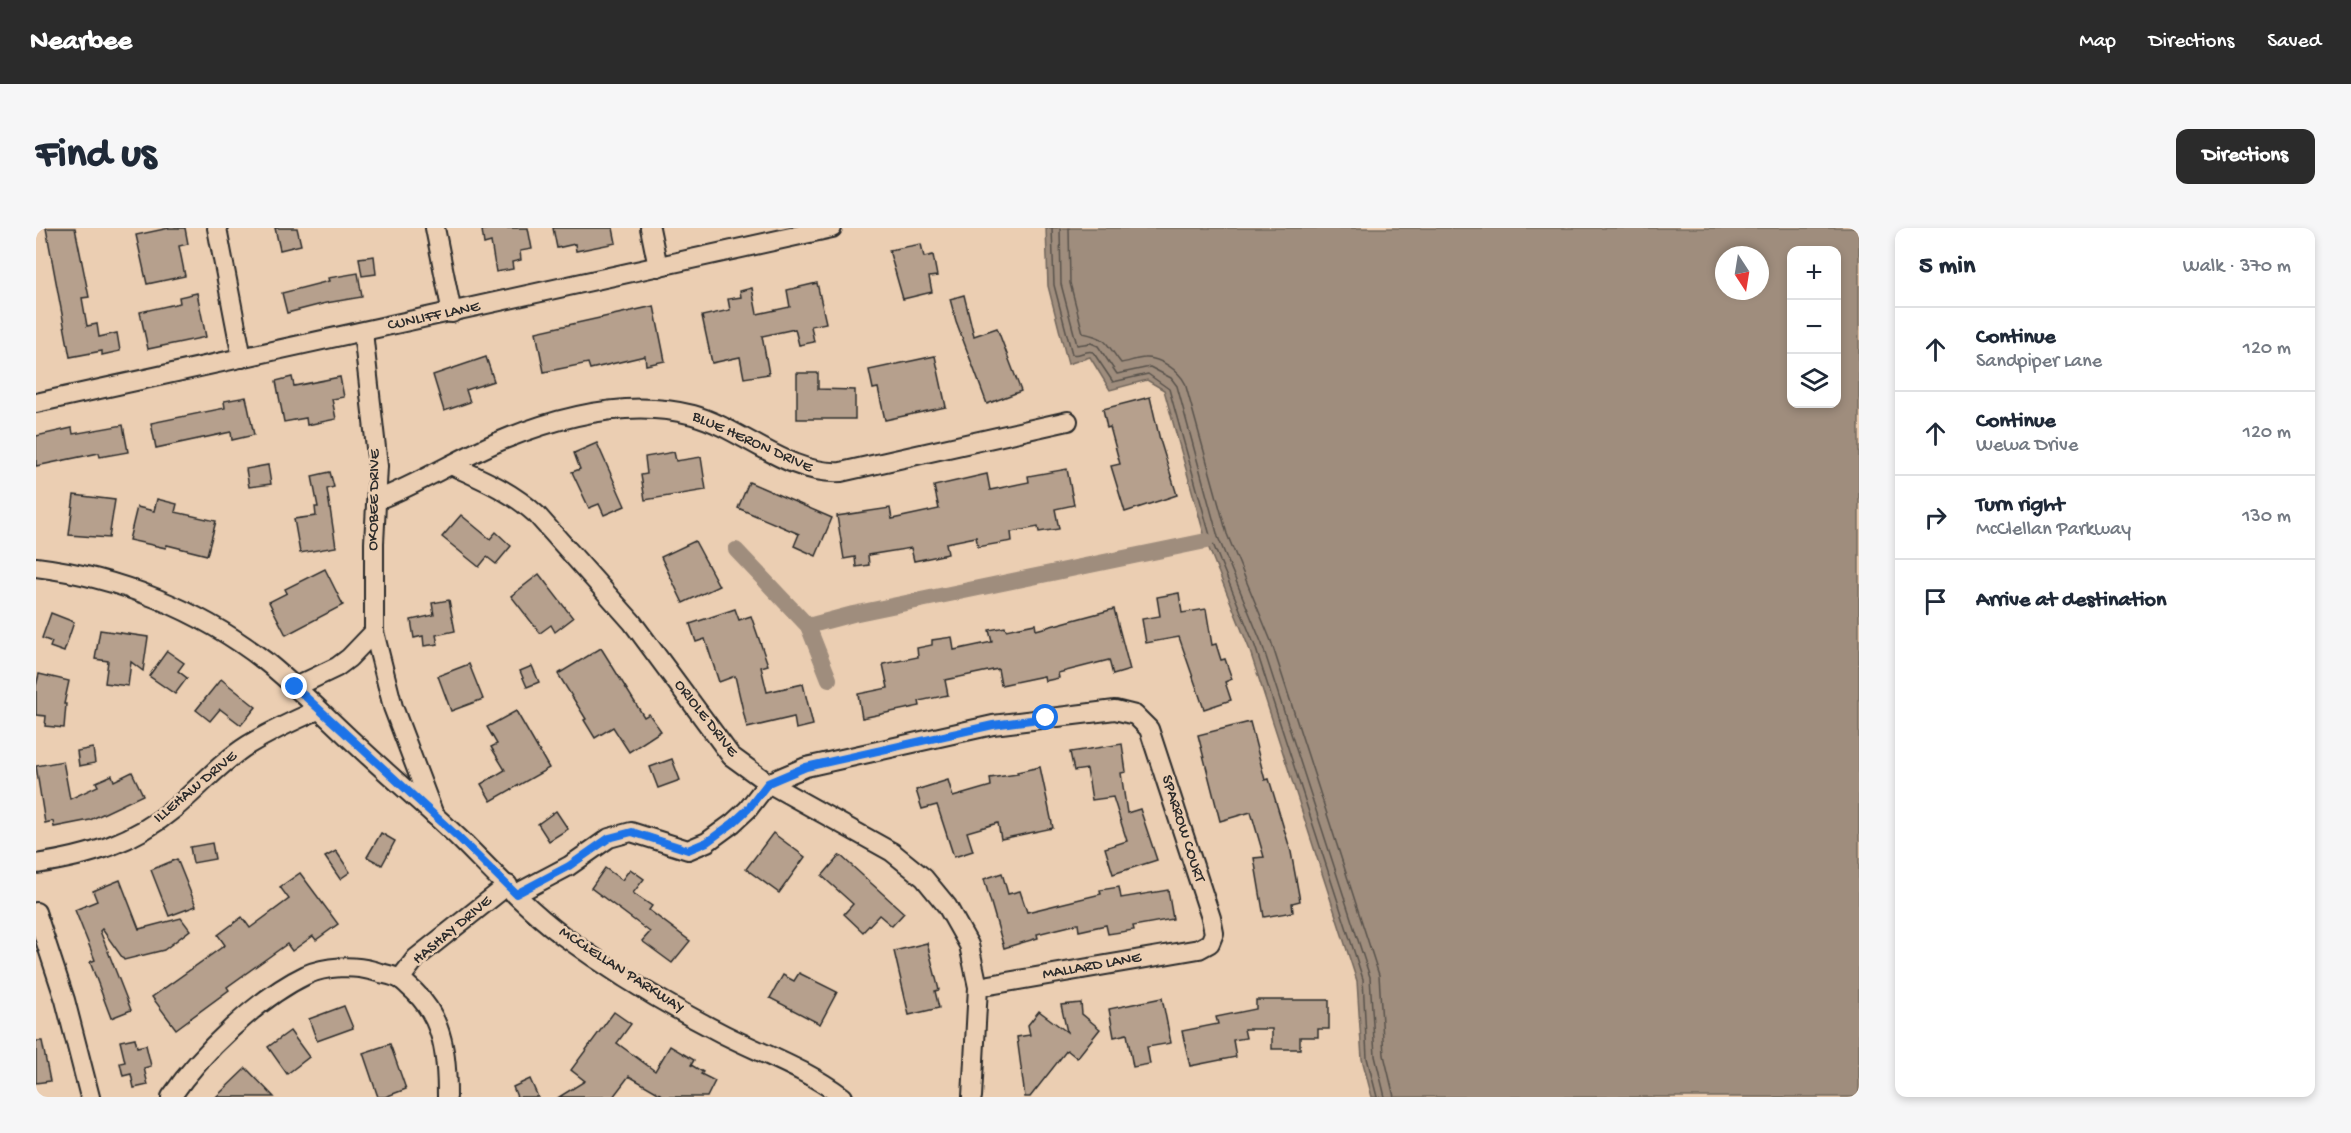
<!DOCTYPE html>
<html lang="en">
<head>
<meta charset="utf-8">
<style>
	body { margin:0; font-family:"Gochi Hand",sans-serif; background:#f6f6f7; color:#1f2937 }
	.controls { position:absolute; right:18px; top:18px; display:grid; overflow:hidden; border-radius:12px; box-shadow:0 3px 9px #0003 }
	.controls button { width:54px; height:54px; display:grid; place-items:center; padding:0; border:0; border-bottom:2px solid #e0e1e3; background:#fff; color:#1f2937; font:30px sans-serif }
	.compass { position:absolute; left:1679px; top:18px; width:54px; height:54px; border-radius:50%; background:#fff; box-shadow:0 3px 9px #0003; rotate:168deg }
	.stop { position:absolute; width:18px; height:18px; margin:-14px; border:4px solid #1a73e8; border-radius:50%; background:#fff }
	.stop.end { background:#1a73e8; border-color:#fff; box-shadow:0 2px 6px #0008 }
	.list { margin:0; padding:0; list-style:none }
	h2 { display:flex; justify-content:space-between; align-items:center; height:78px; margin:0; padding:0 24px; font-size:26px }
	h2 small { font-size:20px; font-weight:400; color:#747a83 }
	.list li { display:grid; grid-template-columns:39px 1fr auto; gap:18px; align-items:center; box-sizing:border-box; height:84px; padding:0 24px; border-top:2px solid #e0e1e3 }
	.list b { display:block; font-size:22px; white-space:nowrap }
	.list p { margin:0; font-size:20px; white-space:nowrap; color:#747a83 }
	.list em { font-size:20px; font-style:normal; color:#747a83 }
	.icon { flex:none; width:33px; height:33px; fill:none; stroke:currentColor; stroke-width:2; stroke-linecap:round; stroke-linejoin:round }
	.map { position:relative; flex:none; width:1823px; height:869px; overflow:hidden; border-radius:12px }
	header { display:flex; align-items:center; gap:36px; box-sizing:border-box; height:84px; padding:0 30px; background:#2b2b2b; color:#fff }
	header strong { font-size:28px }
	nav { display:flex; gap:33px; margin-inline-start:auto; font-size:21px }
	.intro { display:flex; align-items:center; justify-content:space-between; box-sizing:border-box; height:144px; padding:0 36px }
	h1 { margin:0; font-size:42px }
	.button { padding:15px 27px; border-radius:12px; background:#2b2b2b; color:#fff; font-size:21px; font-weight:700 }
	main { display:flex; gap:36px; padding:0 36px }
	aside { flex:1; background:#fff; border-radius:12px; box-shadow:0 3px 9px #0003 }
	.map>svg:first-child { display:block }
	.water { fill:#9f8d7d; stroke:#71665c; stroke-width:1.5; fill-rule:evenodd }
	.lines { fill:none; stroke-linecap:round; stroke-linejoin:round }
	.shore { stroke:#59524c; stroke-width:1.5 }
	.canal { stroke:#9f8d7d; stroke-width:16 }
	.building { fill:#b6a08d; stroke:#2b2b2b; stroke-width:1.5 }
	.minor-casing { stroke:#2b2b2b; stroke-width:22 }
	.minor { stroke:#ebceb2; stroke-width:18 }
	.route { stroke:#1a73e8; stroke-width:8 }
	.labels { text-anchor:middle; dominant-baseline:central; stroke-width:5; stroke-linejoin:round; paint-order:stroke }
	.street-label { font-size:16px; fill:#2b2b2b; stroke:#ebceb2 }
</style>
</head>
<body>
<header>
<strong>Nearbee</strong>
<nav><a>Map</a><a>Directions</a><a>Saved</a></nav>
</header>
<div class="intro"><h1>Find us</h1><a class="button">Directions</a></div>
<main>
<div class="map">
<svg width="1823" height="869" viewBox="0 0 1823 869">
	<rect width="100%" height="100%" fill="#ebceb2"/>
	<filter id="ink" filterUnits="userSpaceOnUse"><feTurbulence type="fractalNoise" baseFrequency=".0167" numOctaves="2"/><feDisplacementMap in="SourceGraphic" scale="12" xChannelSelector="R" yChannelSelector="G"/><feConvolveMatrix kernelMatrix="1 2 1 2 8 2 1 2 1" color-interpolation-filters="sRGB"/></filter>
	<g filter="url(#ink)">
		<!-- water -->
		<path class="water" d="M1010 0H1823V869H1336L1326 831 1321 753 1213 420 1170 313 1128 162 1111 152 1074 162 1054 129 1032 136 1012 58ZM1756 22H1800V176H1756ZM1688 27H1724V63H1688Z"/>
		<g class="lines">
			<!-- shore -->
			<g class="shore">
				<path d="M1016 0 1018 57 1036 126C1043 129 1050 121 1057 124L1077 154 1112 146 1133 161 1175 311 1219 418 1327 751 1331 830 1341 869"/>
				<polyline points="1024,0 1025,56 1041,117 1055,115 1062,118 1081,146 1114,139 1135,150 1141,158 1182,309 1226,416 1334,749 1339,828 1349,869"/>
				<path d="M1033 0 1034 55 1047 105C1074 111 1069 115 1085 135 1093 134 1101 130 1109 130 1124 129 1143 143 1149 155L1191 306 1235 413 1343 747 1348 827 1358 869"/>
			</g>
			<!-- canal -->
			<g class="canal">
				<polyline points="700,322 772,398 793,451"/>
				<polyline points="772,398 817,386 1170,313"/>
			</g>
		</g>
		<!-- building -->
		<g class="building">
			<polygon points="10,0 39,0 53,69 46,70 51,98 61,96 63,109 81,105 84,123 66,127 66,123 34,129"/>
			<polygon points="133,0 149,0 152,16 143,18 149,48 111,56 100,7"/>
			<polygon points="239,0 261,0 265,17 244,22"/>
			<polygon points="460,0 492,0 496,21 484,23 485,32 476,34 477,41 460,44 455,14 448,16 446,2"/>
			<polygon points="517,0 577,0 580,15 540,23 539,16 521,20"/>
			<polygon points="885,16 888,29 897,27 901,48 893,49 896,64 867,71 853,22"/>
			<polygon points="338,28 340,46 326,48 323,30"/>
			<polygon points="322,45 326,69 290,75 251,85 246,65 293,53 292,50"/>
			<polygon points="781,55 790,95 775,98 778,114 763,117 759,101 726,108 733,146 708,150 704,129 676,135 666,88 694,82 692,71 705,69 704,63 716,60 721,86 754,79 751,62"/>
			<polygon points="161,65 170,109 112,121 104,84 144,75 143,69"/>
			<polygon points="928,67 938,108 961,100 985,163 951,176 920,93 914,71"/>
			<polygon points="618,78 629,133 610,137 609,128 554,141 552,135 508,144 500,104"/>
			<polygon points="899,128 910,179 849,192 842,160 837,161 833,142"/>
			<polygon points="450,129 458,153 430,162 434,174 408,183 397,147"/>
			<polygon points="761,145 782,145 782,161 819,162 819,191 761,191"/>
			<polygon points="256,149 258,158 304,149 308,169 296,171 300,191 271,197 270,190 248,194 240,153"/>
			<polygon points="210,169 218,207 196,212 195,204 120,220 115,195 189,180 188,173"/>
			<polygon points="1114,169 1124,212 1141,267 1089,284 1075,238 1084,236 1074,199 1071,200 1067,181"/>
			<polygon points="87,197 92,224 64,229 63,225 0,238 0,208 36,200 37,206"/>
			<polygon points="561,215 589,278 568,287 563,276 553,280 536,244 544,241 538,225"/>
			<polygon points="638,224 640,233 665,229 670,262 609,272 605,247 611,246 609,229"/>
			<polygon points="232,237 235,256 213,259 210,241"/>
			<polygon points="1031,241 1038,277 1019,281 1023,301 1003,304 1002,299 975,304 976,313 942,319 940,309 910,315 912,326 878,333 875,320 832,327 833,337 820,339 819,329 808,331 801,288 854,280 856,291 903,281 898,258 951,246 954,262 993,254 992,248"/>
			<polygon points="294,244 298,259 291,261 300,319 264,325 258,291 280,288 279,279 282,279 276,248"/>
			<polygon points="713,254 796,290 780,328 758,318 763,306 702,280"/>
			<polygon points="38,267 79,272 73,310 33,307"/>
			<polygon points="121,271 141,276 139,284 180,293 171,327 131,317 130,320 93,312 101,279 118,283"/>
			<polygon points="425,287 454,311 460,304 475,318 460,336 451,329 443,339 406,309"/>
			<polygon points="659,313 683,358 647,375 625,329"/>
			<polygon points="289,341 307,377 250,407 233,374 251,365 249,361"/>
			<polygon points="503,346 537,390 519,404 515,397 504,405 475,368"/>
			<polygon points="1143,365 1146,385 1170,381 1176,417 1180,416 1185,432 1189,431 1196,451 1189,454 1195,472 1168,481 1143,409 1110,415 1106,391 1124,388 1121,369"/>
			<polygon points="413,372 419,403 400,407 402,416 388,418 387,408 378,410 375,392 398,387 396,375"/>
			<polygon points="699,381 703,392 715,388 732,437 725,439 731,464 767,456 777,497 760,501 758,489 711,500 699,448 683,454 669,411 660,414 654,396"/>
			<polygon points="1078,381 1094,442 1077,447 1073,432 1022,445 1023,450 1009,453 1008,448 965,457 962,441 909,452 912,467 883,473 884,478 826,490 822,466 852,460 847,436 882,429 881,420 896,417 896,412 916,409 918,422 956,414 953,402 969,399 970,402 999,396 1000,402"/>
			<polygon points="15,385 38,394 28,424 14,419 16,414 6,410"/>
			<polygon points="64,402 112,409 107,443 95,434 92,458 69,455 72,433 59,431"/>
			<polygon points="565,420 608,489 613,486 625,503 593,524 577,499 559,510 548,492 550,491 522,446"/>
			<polygon points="131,423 148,435 142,443 151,450 139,466 113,448"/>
			<polygon points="433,436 447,471 415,483 402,448"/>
			<polygon points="496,438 503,454 491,459 484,443"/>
			<polygon points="3,446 33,453 28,476 30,476 28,500 9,498 10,488 0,487 0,458"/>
			<polygon points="185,451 220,479 205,497 184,481 174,493 160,482"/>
			<polygon points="480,483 513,540 455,573 445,556 469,542 455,519 461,516 451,499"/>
			<polygon points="1214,494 1229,552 1233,551 1255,624 1264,673 1256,675 1257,684 1228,689 1218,630 1228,629 1215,584 1184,593 1162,507"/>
			<polygon points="1086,516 1090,544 1085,545 1091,585 1104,581 1121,632 1077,646 1069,620 1091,613 1077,569 1056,572 1051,541 1038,543 1034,524"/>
			<polygon points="57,520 59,535 43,538 41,523"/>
			<polygon points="636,531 644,552 622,560 614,539"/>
			<polygon points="27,533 34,571 62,558 60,554 76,547 78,553 96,544 107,567 54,592 18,599 17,593 9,595 0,538"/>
			<polygon points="1004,539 1017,600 965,611 962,595 931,604 937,623 918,629 901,577 886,581 880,562 912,552 917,569 955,558 954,550 982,546 981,544"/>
			<polygon points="520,583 532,601 513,613 502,596"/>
			<polygon points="345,605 359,613 346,637 331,629"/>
			<polygon points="737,605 769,629 743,665 710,641"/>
			<polygon points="176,615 179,631 157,635 154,619"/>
			<polygon points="300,623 314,644 304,651 289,629"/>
			<polygon points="804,627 868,685 856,698 843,687 827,704 808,686 817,676 786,648"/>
			<polygon points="141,631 160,678 133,688 115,642"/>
			<polygon points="569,640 586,652 594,641 608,651 597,665 616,678 613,682 654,713 636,735 606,713 614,704 555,660"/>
			<polygon points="264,645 302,696 280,712 277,708 256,723 251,716 191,759 193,762 140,801 116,769 189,717 182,707 206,689 214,700 253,671 244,659"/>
			<polygon points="966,645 972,666 984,663 991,684 1065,666 1064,662 1083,659 1085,670 1132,662 1137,691 1097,698 1098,702 1072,706 1070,697 1043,703 1042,696 1001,706 1002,710 968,720 948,651"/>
			<polygon points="84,652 103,701 145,690 154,702 128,722 88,732 66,701 64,703 95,782 75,790 54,734 59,732 39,682 61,673 57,663"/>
			<polygon points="891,715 903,762 899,763 903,780 873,787 858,723"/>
			<polygon points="763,745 801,764 784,796 734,770 747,747 758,753"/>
			<polygon points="1126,770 1135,815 1111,819 1114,836 1097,839 1091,806 1078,809 1073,781"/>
			<polygon points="1220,772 1293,772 1293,801 1282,801 1282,809 1264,809 1264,821 1236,821 1236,801 1208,801 1210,810 1197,812 1200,829 1154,838 1146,803 1182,796 1180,789 1220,781"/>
			<polygon points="1045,775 1046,786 1064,801 1041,830 1031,822 994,869 989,869 981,809 994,807 992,797 1003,783 1031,804 1025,777"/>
			<polygon points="308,778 317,800 281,813 273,791"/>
			<polygon points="578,784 595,796 581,815 619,843 634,818 658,832 655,837 667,844 665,846 679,853 671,869 629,869 593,848 577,869 523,869 549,853 535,842"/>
			<polygon points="254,803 273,829 251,846 232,819"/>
			<polygon points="99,810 101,819 110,817 115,838 108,840 112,857 98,860 95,846 87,848 84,835 89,834 84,813"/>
			<polygon points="0,813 6,813 14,853 0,855"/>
			<polygon points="354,816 370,861 349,869 342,869 327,825"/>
			<polygon points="210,840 238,869 180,869"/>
			<polygon points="494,851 502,869 481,869 477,859"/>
		</g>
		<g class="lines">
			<!-- minor casing -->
			<g class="minor-casing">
				<g id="minor">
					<polyline points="181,0 206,130"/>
					<polyline points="399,0 416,85"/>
					<polyline points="614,0 622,39"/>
					<polyline points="0,175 796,0"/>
					<path d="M415 237C446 251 475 263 501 287L596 394 695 528 732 555 856 624 888 650 911 678 933 717 942 759 936 869"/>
					<path d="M341 272C386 255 426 228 469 211 526 188 596 171 657 187 707 201 751 247 805 244L1032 193"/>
					<path d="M0 339C82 349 164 382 229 433 263 460 292 491 324 520 357 551 393 581 426 613 458 645 489 679 526 707 578 745 632 778 689 807 731 828 768 840 807 869"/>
					<polyline points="338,404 357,479 398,587"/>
					<polyline points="259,459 301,439 313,430 338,404 338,315 342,238 327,104"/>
					<path d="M0 636C53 628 97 615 139 580 164 559 185 534 212 517 235 503 259 492 282 482"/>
					<polyline points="480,666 533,638 573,610 595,604 652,622 671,614 697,595 712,581 732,555 770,539 957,497 1079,482 1099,487 1113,501 1175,690 1178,705 1174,715 1163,721 942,759"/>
					<polyline points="0,684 29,772 54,869"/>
					<polyline points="364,751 380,730 472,657"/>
					<path d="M135 869C165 825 222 770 270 747 290 738 317 737 338 743 346 746 357 747 364 751 369 754 374 760 378 763 408 792 411 829 411 869"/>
				</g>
			</g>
			<!-- minor -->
			<use href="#minor" class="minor"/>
		</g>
	</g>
	<g class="lines" filter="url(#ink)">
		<!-- route -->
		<polyline class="route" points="259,459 422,609 480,666 533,638 573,610 596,604 652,622 671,614 697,595 712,581 732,555 770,539 957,497 1010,490"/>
	</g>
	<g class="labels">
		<!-- street labels -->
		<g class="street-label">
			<text transform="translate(398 89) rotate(-12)">CUNLIFF LANE</text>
			<text transform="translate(716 215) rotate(24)">BLUE HERON DRIVE</text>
			<text transform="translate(339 272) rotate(-89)">OKOBEE DRIVE</text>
			<text transform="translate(669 491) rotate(52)">ORIOLE DRIVE</text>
			<text transform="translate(160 560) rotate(-40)">ILLEHAW DRIVE</text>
			<text transform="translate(1146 601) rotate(72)">SPARROW COURT</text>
			<text transform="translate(417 703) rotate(-40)">HASHAY DRIVE</text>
			<text transform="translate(1056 739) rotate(-10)">MALLARD LANE</text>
			<text transform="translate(585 743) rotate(33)">MCCLELLAN PARKWAY</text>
		</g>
	</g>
</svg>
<div class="controls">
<button>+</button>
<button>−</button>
<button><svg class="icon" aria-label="layers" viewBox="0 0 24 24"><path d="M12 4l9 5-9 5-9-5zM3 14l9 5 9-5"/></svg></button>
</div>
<svg class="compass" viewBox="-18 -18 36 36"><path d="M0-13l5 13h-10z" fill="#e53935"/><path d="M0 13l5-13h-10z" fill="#747a83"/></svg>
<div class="stop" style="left:1010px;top:490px"></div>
<div class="stop end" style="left:259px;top:459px"></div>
</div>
<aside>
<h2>5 min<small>Walk · 370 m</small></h2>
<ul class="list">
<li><svg class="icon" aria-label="ahead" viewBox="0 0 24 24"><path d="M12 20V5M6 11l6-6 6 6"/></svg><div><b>Continue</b><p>Sandpiper Lane</p></div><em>120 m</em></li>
<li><svg class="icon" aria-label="ahead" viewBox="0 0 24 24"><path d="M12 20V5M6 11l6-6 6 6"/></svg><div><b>Continue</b><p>Wewa Drive</p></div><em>120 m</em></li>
<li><svg class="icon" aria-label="right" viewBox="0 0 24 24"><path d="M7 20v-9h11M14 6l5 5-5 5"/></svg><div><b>Turn right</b><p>McClellan Parkway</p></div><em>130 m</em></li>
<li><svg class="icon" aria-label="arrive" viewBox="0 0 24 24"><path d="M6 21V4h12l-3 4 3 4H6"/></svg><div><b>Arrive at destination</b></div></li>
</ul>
</aside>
</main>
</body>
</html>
